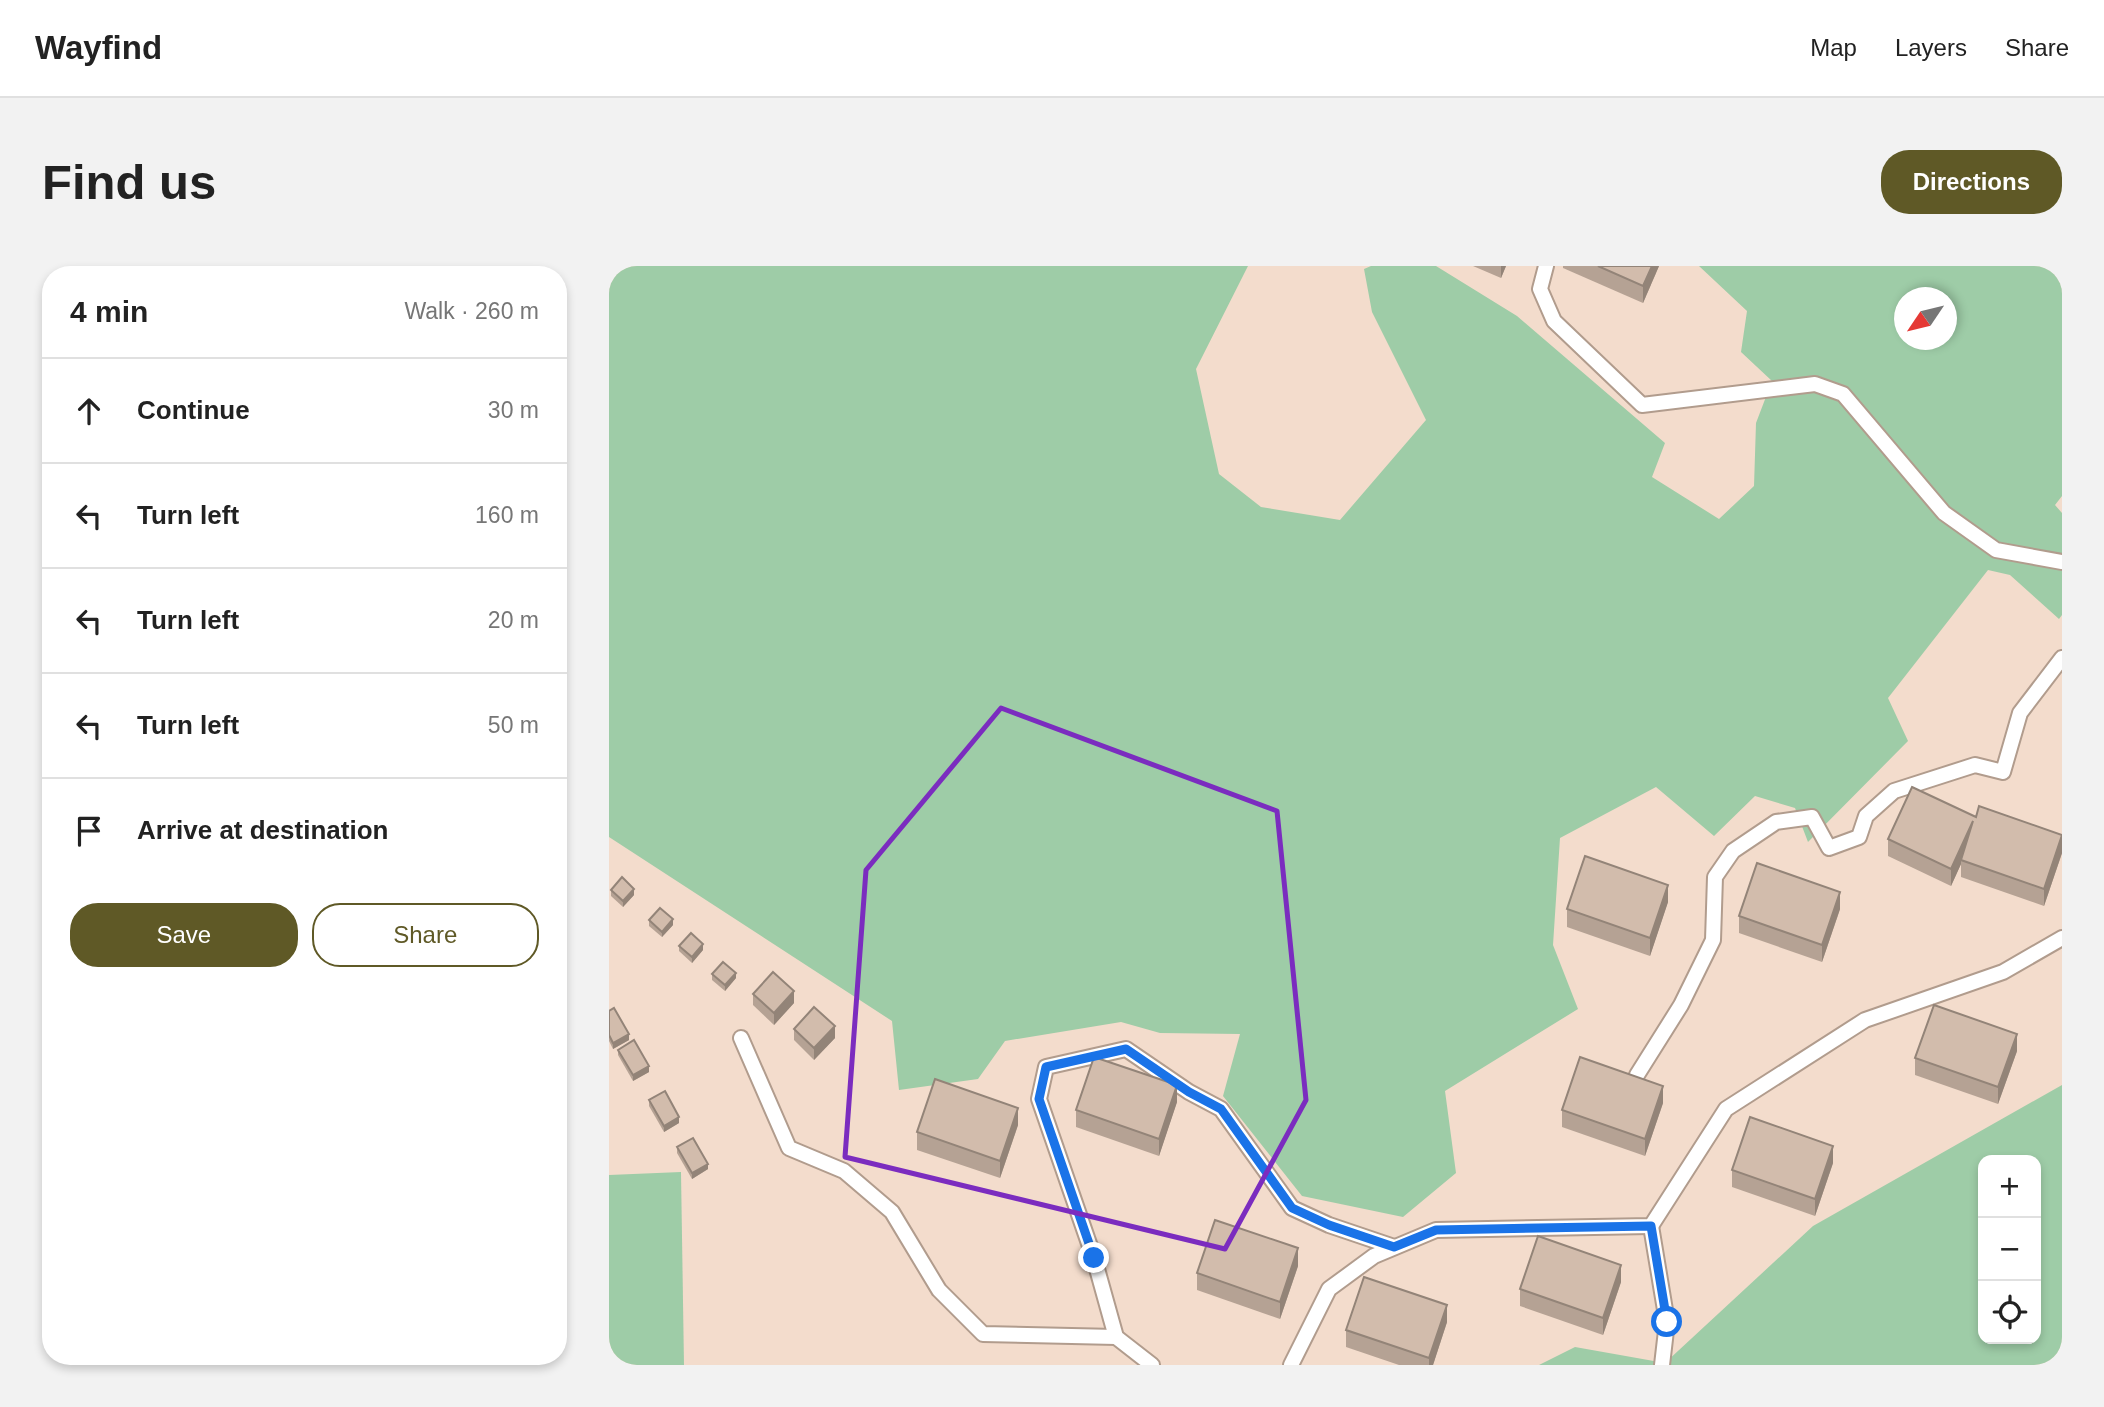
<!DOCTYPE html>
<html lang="en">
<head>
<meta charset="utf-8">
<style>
	body { margin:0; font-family:Arial,sans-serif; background:#f2f2f2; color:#222 }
	.controls { position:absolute; right:21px; bottom:21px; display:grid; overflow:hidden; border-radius:14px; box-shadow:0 4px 10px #0003 }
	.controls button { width:63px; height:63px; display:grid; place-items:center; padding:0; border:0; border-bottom:2px solid #e0e0e0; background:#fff; color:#222; font:35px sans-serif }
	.compass { position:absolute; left:1285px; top:21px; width:63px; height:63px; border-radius:50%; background:#fff; box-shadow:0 4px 10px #0003; rotate:235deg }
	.stop { position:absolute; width:21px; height:21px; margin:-16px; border:5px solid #1a73e8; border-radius:50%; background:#fff }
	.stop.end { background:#1a73e8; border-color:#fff; box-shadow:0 2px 7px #0008 }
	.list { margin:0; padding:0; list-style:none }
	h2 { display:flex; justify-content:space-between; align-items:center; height:91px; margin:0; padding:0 28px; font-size:30px }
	h2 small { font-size:23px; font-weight:400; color:#767676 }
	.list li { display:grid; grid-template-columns:46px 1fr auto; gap:21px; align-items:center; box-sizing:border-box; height:105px; padding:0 28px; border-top:2px solid #e0e0e0 }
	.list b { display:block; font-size:26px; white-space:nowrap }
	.list em { font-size:23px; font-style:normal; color:#767676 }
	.actions { display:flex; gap:14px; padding:21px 28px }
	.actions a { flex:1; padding:16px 0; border:2px solid #5f5926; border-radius:28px; text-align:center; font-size:24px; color:#5f5926 }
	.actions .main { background:#5f5926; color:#fff }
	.icon { flex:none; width:38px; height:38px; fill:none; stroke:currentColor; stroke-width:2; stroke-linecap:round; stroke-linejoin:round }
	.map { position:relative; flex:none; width:1453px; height:1099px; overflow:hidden; border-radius:28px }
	header { display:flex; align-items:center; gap:42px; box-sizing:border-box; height:98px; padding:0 35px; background:#fff; border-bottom:2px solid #e0e0e0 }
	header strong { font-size:33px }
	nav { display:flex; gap:38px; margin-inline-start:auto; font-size:24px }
	.intro { display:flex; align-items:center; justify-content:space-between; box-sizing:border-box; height:168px; padding:0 42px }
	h1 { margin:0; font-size:49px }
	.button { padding:18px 32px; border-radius:28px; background:#5f5926; color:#fff; font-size:24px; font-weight:700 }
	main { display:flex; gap:42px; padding:0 42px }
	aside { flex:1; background:#fff; border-radius:28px; box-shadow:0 4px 10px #0003 }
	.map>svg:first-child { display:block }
	.green { fill:#9ecca7; fill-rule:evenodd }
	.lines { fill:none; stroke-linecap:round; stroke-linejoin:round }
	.lane-casing { stroke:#b19c8d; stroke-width:18 }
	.lane { stroke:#fff; stroke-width:14 }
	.wall { fill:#b5a294 }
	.shaded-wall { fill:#938478 }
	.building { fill:#d2bcac; stroke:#938478; stroke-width:2 }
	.route { stroke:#1a73e8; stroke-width:9 }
	.marked { fill:none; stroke:#7b2cbf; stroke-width:5; stroke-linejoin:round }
</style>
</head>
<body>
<header>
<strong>Wayfind</strong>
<nav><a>Map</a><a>Layers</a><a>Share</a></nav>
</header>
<div class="intro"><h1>Find us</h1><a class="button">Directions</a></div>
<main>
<aside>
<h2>4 min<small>Walk · 260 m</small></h2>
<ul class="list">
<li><svg class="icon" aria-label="ahead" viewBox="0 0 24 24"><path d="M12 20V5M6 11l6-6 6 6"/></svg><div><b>Continue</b></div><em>30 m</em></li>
<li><svg class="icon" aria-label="left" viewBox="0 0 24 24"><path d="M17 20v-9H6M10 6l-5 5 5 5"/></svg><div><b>Turn left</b></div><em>160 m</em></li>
<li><svg class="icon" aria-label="left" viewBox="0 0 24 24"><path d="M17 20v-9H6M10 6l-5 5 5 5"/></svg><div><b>Turn left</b></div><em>20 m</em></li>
<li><svg class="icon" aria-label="left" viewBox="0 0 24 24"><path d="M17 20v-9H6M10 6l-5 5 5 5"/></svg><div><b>Turn left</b></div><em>50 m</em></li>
<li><svg class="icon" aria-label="arrive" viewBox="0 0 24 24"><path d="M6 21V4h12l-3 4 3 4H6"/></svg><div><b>Arrive at destination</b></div></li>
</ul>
<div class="actions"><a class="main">Save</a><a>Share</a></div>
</aside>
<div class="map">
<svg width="1453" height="1099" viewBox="0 0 1453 1099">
	<rect width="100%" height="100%" fill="#f3dccc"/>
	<!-- green -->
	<g class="green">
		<path d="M0 0H639L587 103 610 208 652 241 731 254 817 154 763 46 755 3 762 0H827L908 50 1056 177 1043 211 1110 253 1145 220 1147 157 1163 115 1132 86 1138 45 1090 0H1453V230L1446 239 1453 247V349L1450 353 1401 309 1379 304 1279 432 1299 475 1199 576 1186 542 1146 530 1105 570 1047 521 951 572 944 679 969 743 836 825 847 907 794 951 693 930 614 830 631 768 551 767 512 756 396 775 369 813 290 824 283 755 0 571ZM1296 32H1338V74H1296Z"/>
		<path d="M1453 819V1099H930L966 1081 1056 1097 1204 960ZM1374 894H1427V1073H1374Z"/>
		<polygon points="72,906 75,1099 0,1099 0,909"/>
	</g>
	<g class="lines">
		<!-- lane casing -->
		<g class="lane-casing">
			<g id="lane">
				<polyline points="937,0 931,23 945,55 1033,139 1206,118 1234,128 1335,247 1387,284 1453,296"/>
				<polyline points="132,772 180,882 235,905 283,946 330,1024 374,1068 507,1071"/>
				<polyline points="1028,809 1072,739 1104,674 1106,611 1124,585 1167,556 1203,551 1220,582 1250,571 1257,550 1285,525 1366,499 1394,506 1411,447 1453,392"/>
				<polyline points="1042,960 1058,1056 1053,1099"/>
				<polyline points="543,1099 507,1071 485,992 430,833 437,801 517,783 580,826 612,843 683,942 720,959 785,981"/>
				<polyline points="682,1099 720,1023 765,990 827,964 1042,960 1117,843 1256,754 1394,706 1453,672"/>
			</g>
		</g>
		<!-- lane -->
		<use href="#lane" class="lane"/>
	</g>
	<!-- wall -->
	<g class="wall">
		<polygon points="864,0 897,0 892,12"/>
		<polygon points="954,0 1050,0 1034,37 954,2"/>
		<polygon points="1367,551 1453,569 1453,587 1435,640 1352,611 1352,598 1342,620 1279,590 1279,573"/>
		<polygon points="2,624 25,629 14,641 2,630"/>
		<polygon points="1059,636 1041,690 958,661 958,643"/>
		<polygon points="1231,643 1213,696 1130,667 1130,650"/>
		<polygon points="40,654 64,659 53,671 40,660"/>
		<polygon points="70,680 94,684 83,697 70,685"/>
		<polygon points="103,708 127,712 116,725 103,714"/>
		<polygon points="144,728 185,737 165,759 144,739"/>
		<polygon points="0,745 20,774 4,783 0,775"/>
		<polygon points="185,763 226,772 205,794 185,774"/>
		<polygon points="9,784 40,806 24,815 9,789"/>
		<polygon points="1408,785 1389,838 1306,809 1306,792"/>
		<polygon points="40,834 70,857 55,866 40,840"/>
		<polygon points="568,836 550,890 467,861 467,844"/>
		<polygon points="1054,837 1036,890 953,861 953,844"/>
		<polygon points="409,859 391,912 308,884 308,866"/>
		<polygon points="68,881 99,903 83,913 68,887"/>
		<polygon points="1224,897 1206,950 1123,921 1123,904"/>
		<polygon points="689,1000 671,1053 588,1024 588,1007"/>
		<polygon points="1012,1016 994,1069 911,1040 911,1023"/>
		<polygon points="838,1056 824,1099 790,1099 737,1081 737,1064"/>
	</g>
	<!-- shaded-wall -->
	<g class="shaded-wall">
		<polygon points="892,0 897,0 892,12"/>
		<polygon points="1043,0 1050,0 1034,37 1034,20"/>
		<polygon points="1364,555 1352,594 1352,598 1342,620 1342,603"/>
		<polygon points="1453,569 1453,587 1435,640 1435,623"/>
		<polygon points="1059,619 1059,636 1041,690 1041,672"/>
		<polygon points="25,623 25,629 14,641 14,635"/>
		<polygon points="1231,626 1231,643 1213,696 1213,679"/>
		<polygon points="64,653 64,659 53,671 53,666"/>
		<polygon points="94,678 94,684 83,697 83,691"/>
		<polygon points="127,707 127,712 116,725 116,719"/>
		<polygon points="185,725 185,737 165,759 165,747"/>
		<polygon points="226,760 226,772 205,794 205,782"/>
		<polygon points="20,768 20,774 4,783 4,777"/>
		<polygon points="1408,768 1408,785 1389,838 1389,821"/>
		<polygon points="40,800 40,806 24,815 24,809"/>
		<polygon points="568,819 568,836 550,890 550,873"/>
		<polygon points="1054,820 1054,837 1036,890 1036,873"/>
		<polygon points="409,842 409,859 391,912 391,895"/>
		<polygon points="70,851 70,857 55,866 55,860"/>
		<polygon points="1224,880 1224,897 1206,950 1206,933"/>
		<polygon points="99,898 99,903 83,913 83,907"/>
		<polygon points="689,982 689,1000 671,1053 671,1036"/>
		<polygon points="1012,999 1012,1016 994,1069 994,1052"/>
		<polygon points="838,1039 838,1056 824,1099 820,1099 820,1092"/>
	</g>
	<!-- building -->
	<g class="building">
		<polygon points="989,0 1043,0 1034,20"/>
		<polygon points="1303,521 1367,551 1370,540 1453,569 1435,623 1352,594 1364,555 1342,603 1279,573"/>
		<polygon points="976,590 1059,619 1041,672 958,643"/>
		<polygon points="1148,597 1231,626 1213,679 1130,650"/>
		<polygon points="13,611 25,623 14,635 2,624"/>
		<polygon points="51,642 64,653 53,666 40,654"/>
		<polygon points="82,667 94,678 83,691 70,680"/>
		<polygon points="114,696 127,707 116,719 103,708"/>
		<polygon points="164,706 185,725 165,747 144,728"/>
		<polygon points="1325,739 1408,768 1389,821 1306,792"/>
		<polygon points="205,741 226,760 205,782 185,763"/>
		<polygon points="5,742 20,768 4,777 0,769 0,745"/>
		<polygon points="25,774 40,800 24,809 9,784"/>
		<polygon points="485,791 568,819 550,873 467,844"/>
		<polygon points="971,791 1054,820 1036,873 953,844"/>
		<polygon points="326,813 409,842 391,895 308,866"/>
		<polygon points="56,825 70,851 55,860 40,834"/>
		<polygon points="1141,851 1224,880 1206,933 1123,904"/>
		<polygon points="84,872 99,898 83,907 68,881"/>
		<polygon points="606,954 689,982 671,1036 588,1007"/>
		<polygon points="929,970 1012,999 994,1052 911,1023"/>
		<polygon points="755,1011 838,1039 820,1092 737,1064"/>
	</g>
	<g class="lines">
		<!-- route -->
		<polyline class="route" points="485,992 430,833 437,801 517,783 580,826 612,843 683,942 720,959 785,981 827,964 1042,960 1058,1056"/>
	</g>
	<!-- marked area -->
	<path class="marked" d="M392 442 668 545 697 834 616 983 236 891 257 604Z"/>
</svg>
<div class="controls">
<button>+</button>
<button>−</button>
<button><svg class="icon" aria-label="locate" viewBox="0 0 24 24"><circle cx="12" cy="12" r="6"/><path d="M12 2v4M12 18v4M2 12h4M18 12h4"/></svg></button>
</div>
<svg class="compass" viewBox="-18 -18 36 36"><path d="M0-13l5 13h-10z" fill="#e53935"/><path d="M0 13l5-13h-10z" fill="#767676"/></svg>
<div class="stop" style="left:1058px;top:1056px"></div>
<div class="stop end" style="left:485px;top:992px"></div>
</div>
</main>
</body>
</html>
